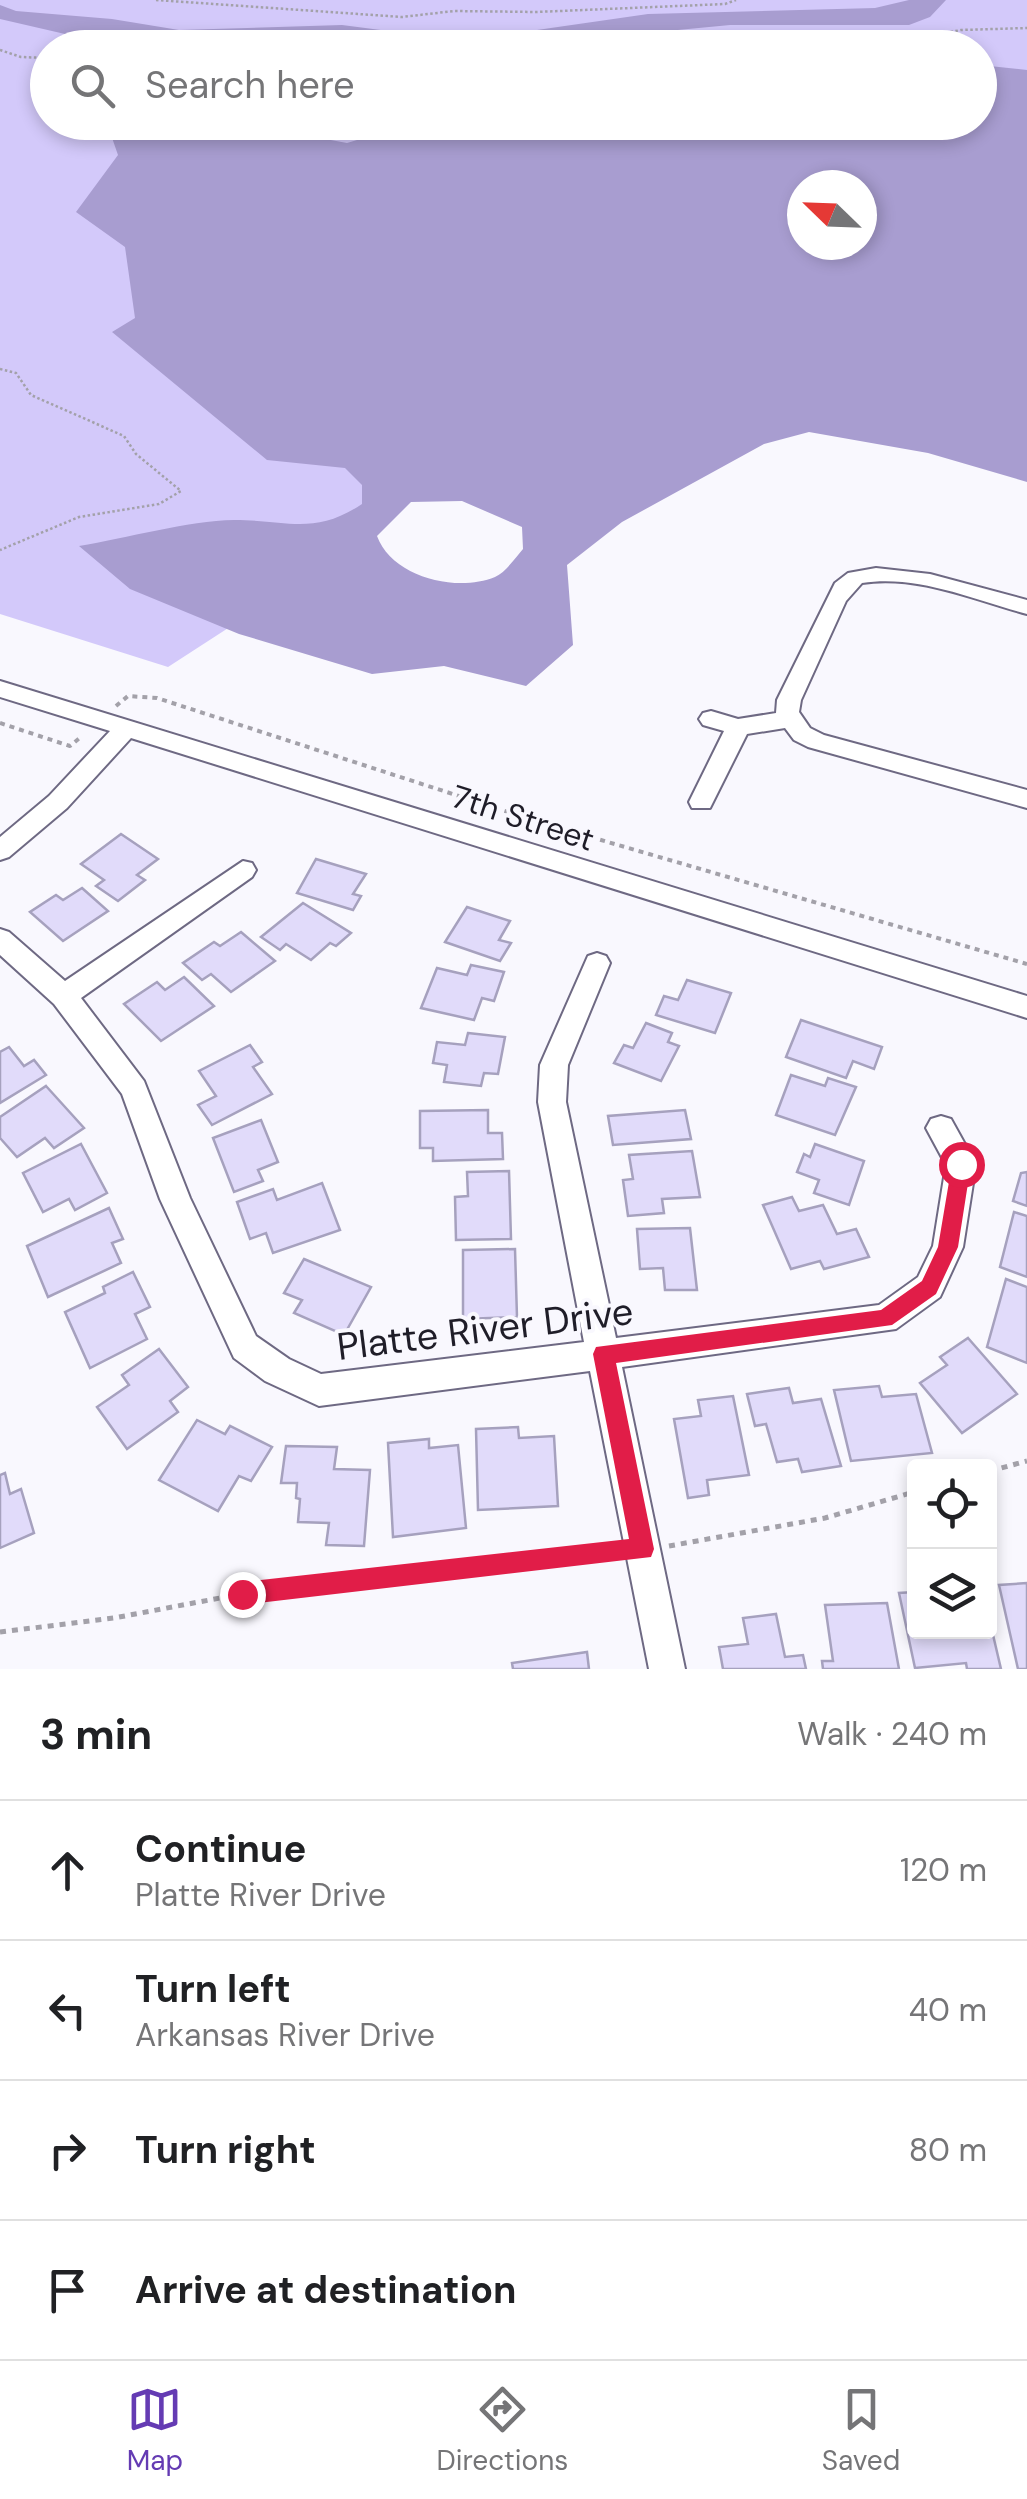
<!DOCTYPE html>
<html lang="en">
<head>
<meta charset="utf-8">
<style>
	body { margin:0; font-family:"DM Sans",sans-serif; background:#f2f2f2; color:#202124 }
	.controls { position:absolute; right:30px; bottom:30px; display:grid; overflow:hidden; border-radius:10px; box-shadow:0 5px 15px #0003 }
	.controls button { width:90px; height:90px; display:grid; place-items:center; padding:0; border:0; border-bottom:2px solid #e0e0e0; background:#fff; color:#202124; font:50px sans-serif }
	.compass { position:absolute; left:787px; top:170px; width:90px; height:90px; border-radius:50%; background:#fff; box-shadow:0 5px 15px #0003; rotate:293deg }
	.stop { position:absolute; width:30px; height:30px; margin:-22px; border:8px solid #e11d48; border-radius:50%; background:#fff }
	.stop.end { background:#e11d48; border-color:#fff; box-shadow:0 2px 10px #0008 }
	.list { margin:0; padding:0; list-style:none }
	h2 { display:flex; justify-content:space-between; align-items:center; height:130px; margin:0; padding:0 40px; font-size:42px }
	h2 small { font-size:32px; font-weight:400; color:#757577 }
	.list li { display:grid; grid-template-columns:65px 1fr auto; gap:30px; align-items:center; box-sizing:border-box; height:140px; padding:0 40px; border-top:2px solid #e0e0e0 }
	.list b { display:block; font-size:38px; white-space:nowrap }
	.list p { margin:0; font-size:32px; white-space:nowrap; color:#757577 }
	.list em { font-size:32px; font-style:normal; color:#757577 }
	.icon { flex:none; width:55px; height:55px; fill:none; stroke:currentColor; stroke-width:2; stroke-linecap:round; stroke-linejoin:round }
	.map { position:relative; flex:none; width:1027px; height:1669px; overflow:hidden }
	.search { position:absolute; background:#fff; box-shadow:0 5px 15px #0003; left:30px; right:30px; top:30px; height:110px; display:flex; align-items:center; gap:25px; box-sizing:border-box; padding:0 35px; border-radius:55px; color:#757577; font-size:38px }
	.sheet { height:690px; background:#fff }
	nav { display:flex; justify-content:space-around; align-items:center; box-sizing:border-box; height:140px; border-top:2px solid #e0e0e0; background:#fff; font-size:28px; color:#757577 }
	nav a { display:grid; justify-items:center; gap:5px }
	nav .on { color:#643bb3 }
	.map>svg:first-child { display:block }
	.green { fill:#d3c9fa }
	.water { fill:#a89dd0; fill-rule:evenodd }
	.building { fill:#e1dbfa; stroke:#a6a1be; stroke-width:2.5 }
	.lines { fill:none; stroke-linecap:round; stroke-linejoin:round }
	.minor-casing { stroke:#6e6983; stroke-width:4 }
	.path-far2 { stroke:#a3a1a9; stroke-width:2.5; stroke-dasharray:2.5 2.5; stroke-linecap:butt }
	.path-far1 { stroke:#a3a1a9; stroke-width:4; stroke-dasharray:5 5; stroke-linecap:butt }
	.path { stroke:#a3a1a9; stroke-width:5; stroke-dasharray:6 6; stroke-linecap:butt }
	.minor { fill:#fff; fill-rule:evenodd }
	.route { fill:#e11d48 }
	.labels { text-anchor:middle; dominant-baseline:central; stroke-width:8; stroke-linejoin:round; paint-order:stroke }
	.street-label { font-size:32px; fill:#1f1d28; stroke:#f9f8fe }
	.near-street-label { font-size:38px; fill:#1f1d28; stroke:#f9f8fe }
</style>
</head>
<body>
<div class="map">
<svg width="1027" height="1669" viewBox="0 0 1027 1669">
	<rect width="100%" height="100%" fill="#f9f8fe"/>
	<!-- green -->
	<polygon class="green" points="0,0 1027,0 1027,97 980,99 980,48 48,48 48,122 668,123 421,446 301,581 168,667 0,614"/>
	<!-- water -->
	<g class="water">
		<polygon points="909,0 946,0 930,17 909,25 730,25 490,48 157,47 104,43 0,19 0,5 16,11 112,19 179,30 342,25 427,36 537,30 648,14 875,8"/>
		<path d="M980 65 1027 70V482L928 453 809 432 764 444 622 522 567 565 573 645 526 686 444 666 372 674 239 634 130 589 79 546C126 538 188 521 234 520 287 520 314 536 362 504V485L345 468 267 460 112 332 135 318 125 247 76 212 118 155 110 132 122 123H239L347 143 367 137 439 139 496 129 504 122H980ZM802 185H862V245H802ZM462 501 522 527 523 549C515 558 506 572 495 577 456 593 392 577 377 536L411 502Z"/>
	</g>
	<!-- building -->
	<g class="building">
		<polygon points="121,834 158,859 137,875 145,880 118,901 96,886 104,880 81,864"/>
		<polygon points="316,859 366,874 353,894 361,896 353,910 297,893"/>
		<polygon points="82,888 108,911 63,941 30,912 56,895 63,900"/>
		<polygon points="303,903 351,933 336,946 330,943 311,960 286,944 280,950 261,937"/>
		<polygon points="467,907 510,921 499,940 511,943 500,961 445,942"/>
		<polygon points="241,932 275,961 231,992 211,974 202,980 183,963 214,942 220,946"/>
		<polygon points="471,965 504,972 494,1001 482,998 474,1020 421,1008 437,968 467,975"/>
		<polygon points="184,977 214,1006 161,1041 124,1004 157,982 165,990"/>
		<polygon points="687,980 731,993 715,1033 656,1015 664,996 678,1000"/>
		<polygon points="801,1020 882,1047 874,1069 853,1061 846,1078 786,1057"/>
		<polygon points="646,1023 672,1033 668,1042 679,1046 661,1081 614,1063 624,1045 633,1048"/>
		<polygon points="468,1033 505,1037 498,1074 484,1073 481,1086 444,1082 447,1065 433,1063 437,1042 465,1045"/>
		<polygon points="250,1045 262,1062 253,1067 272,1094 212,1125 198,1105 216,1096 199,1071"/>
		<polygon points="9,1047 24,1066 34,1060 46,1075 0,1103 0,1052"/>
		<polygon points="791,1075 825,1086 828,1078 856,1087 835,1135 776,1115"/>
		<polygon points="46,1086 84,1128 54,1148 45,1138 17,1157 0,1138 0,1117"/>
		<polygon points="488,1110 488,1133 502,1133 503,1159 433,1161 433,1148 420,1148 420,1111"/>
		<polygon points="685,1110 691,1139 613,1145 608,1116"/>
		<polygon points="261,1120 278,1162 258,1170 263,1181 234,1192 213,1138"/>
		<polygon points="81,1144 107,1193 75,1210 69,1199 43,1212 23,1173"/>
		<polygon points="815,1144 864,1161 849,1205 814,1193 819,1180 797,1172 804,1154 810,1157"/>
		<polygon points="692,1151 700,1197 662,1199 664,1213 628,1216 623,1180 633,1179 629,1155"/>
		<polygon points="509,1171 511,1239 456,1240 455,1197 468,1196 467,1172"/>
		<polygon points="1027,1172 1027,1206 1013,1201 1021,1173"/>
		<polygon points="322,1183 340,1230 273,1253 266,1233 250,1239 237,1202 273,1189 277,1200"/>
		<polygon points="792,1197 799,1211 823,1205 837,1234 856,1229 869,1257 824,1269 820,1261 791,1269 763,1205"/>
		<polygon points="109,1208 123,1239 112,1243 121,1263 48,1297 27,1246"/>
		<polygon points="1014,1212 1027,1216 1027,1277 1000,1267"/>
		<polygon points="690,1228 697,1290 665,1290 663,1268 640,1269 637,1229"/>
		<polygon points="515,1249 517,1317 463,1319 463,1250"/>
		<polygon points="304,1259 371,1287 344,1335 294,1313 302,1300 284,1293"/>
		<polygon points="133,1272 150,1307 135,1314 147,1339 90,1368 65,1312 105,1293 103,1287"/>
		<polygon points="1006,1279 1027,1287 1027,1363 987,1347"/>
		<polygon points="968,1338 1017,1394 962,1433 920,1383 947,1365 940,1357"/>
		<polygon points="159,1349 188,1387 170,1401 178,1412 127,1449 97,1407 129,1385 122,1375"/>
		<polygon points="879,1386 882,1397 916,1394 932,1453 851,1461 834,1390"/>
		<polygon points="789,1388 793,1403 821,1399 841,1466 802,1472 798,1459 777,1462 766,1424 755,1426 747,1394"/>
		<polygon points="733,1396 749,1475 707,1480 709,1495 688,1498 674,1419 701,1416 698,1400"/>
		<polygon points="197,1420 225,1434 230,1426 272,1447 251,1481 239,1476 218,1511 159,1480"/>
		<polygon points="518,1427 519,1438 554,1436 558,1506 478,1510 476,1429"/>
		<polygon points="429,1439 429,1448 458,1445 466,1528 393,1537 388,1443"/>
		<polygon points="286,1446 337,1447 334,1469 370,1470 364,1546 326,1545 329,1523 298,1522 300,1499 296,1498 297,1483 281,1483"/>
		<polygon points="5,1473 10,1494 21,1489 34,1533 0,1548 0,1475"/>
		<polygon points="1027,1583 1027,1669 1018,1669 999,1585"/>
		<polygon points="914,1592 914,1632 990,1632 990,1622 1001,1669 967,1669 966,1663 915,1668 899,1593"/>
		<polygon points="887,1603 899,1669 823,1669 822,1661 833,1661 825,1605"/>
		<polygon points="776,1614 785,1657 803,1655 806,1669 723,1669 719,1647 748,1644 743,1618"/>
		<polygon points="587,1652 589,1669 513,1669 512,1663"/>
	</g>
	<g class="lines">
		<!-- minor casing -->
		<g class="minor-casing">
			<g id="minor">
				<path d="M876 568 930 574 1027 600V614C975 600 917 574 862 583L846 601 801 700 799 712 810 728 824 735 1027 790V808L808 747 794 740 785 728 747 734 710 808H692L689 802 724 731 703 725 699 719 703 713 711 711 738 719 776 713 777 700 835 583 848 573Z"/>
				<polygon points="0,681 1027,996 1027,1018 131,738 67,808 9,857 0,860 0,837 49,796 110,731 0,697"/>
				<polygon points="243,861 252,863 256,870 252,877 81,998 144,1081 190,1198 256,1336 289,1359 321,1374 584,1342 538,1102 540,1065 588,956 597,953 606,956 610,963 568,1065 566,1102 616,1338 879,1305 918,1277 933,1246 946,1165 926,1128 931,1119 941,1116 951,1119 976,1164 963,1247 940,1297 896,1329 622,1367 685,1669 649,1669 590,1371 319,1406 265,1381 234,1358 160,1199 122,1094 54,1004 0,955 0,929 9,932 65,981"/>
			</g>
		</g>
		<!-- path-far2 -->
		<g class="path-far2">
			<polyline points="156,0 402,17 454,11 536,12 725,4 736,0"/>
			<polyline points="867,48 961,30 1027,28"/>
			<polyline points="0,50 21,57 48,58"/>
			<polyline points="0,369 16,373 31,395 124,436 136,454 181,491 159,504 79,517 0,550"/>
		</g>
		<!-- path-far1 -->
		<g class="path-far1">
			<polyline points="116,706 128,696 157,698 539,822 1027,964"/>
			<polyline points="0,723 70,746 82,736"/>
		</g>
		<!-- path -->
		<g class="path">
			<polyline points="990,1471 1027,1461"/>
			<polyline points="669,1546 825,1518 914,1492"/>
			<polyline points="0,1632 114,1618 241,1594 615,1552"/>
		</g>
		<!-- minor -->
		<use href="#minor" class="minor"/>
	</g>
	<!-- route -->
	<polygon class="route" points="961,1156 971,1164 958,1247 936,1294 892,1325 616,1363 654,1549 651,1557 242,1605 233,1602 230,1594 233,1586 242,1582 629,1539 593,1354 596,1347 881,1310 922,1281 938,1247 952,1164"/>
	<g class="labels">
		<!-- street labels -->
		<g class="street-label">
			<text transform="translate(523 818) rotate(18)">7th Street</text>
		</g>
		<!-- near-street labels -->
		<g class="near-street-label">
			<text transform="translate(485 1329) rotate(-7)">Platte River Drive</text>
		</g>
	</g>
</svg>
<div class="controls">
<button><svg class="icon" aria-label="locate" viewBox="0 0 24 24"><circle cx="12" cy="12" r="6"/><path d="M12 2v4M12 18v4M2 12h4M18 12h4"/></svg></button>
<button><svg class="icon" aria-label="layers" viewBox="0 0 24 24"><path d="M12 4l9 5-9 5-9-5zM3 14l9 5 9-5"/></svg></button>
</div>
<svg class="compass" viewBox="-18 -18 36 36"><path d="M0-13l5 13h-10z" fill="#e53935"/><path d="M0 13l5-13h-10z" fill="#757577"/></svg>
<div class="stop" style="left:961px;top:1164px"></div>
<div class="stop end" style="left:242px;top:1594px"></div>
<div class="search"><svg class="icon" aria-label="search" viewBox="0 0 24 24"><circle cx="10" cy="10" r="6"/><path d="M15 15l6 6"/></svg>Search here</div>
</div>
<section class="sheet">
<h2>3 min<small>Walk · 240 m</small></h2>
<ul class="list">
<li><svg class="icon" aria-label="ahead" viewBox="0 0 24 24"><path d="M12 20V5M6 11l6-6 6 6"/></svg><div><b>Continue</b><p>Platte River Drive</p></div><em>120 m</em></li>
<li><svg class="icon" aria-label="left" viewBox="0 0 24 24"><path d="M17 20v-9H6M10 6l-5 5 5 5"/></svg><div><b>Turn left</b><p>Arkansas River Drive</p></div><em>40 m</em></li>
<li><svg class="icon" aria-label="right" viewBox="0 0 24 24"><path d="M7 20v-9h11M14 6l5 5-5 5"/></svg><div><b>Turn right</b></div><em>80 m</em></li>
<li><svg class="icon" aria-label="arrive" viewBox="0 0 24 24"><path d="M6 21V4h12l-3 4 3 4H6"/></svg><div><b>Arrive at destination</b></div></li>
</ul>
</section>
<nav>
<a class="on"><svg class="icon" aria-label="map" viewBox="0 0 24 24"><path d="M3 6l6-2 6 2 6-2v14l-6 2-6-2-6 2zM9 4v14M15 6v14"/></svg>Map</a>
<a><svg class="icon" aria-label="directions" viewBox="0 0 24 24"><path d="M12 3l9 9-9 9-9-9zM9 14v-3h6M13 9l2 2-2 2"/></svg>Directions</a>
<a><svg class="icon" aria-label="saved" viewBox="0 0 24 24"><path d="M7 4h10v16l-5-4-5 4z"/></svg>Saved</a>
</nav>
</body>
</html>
